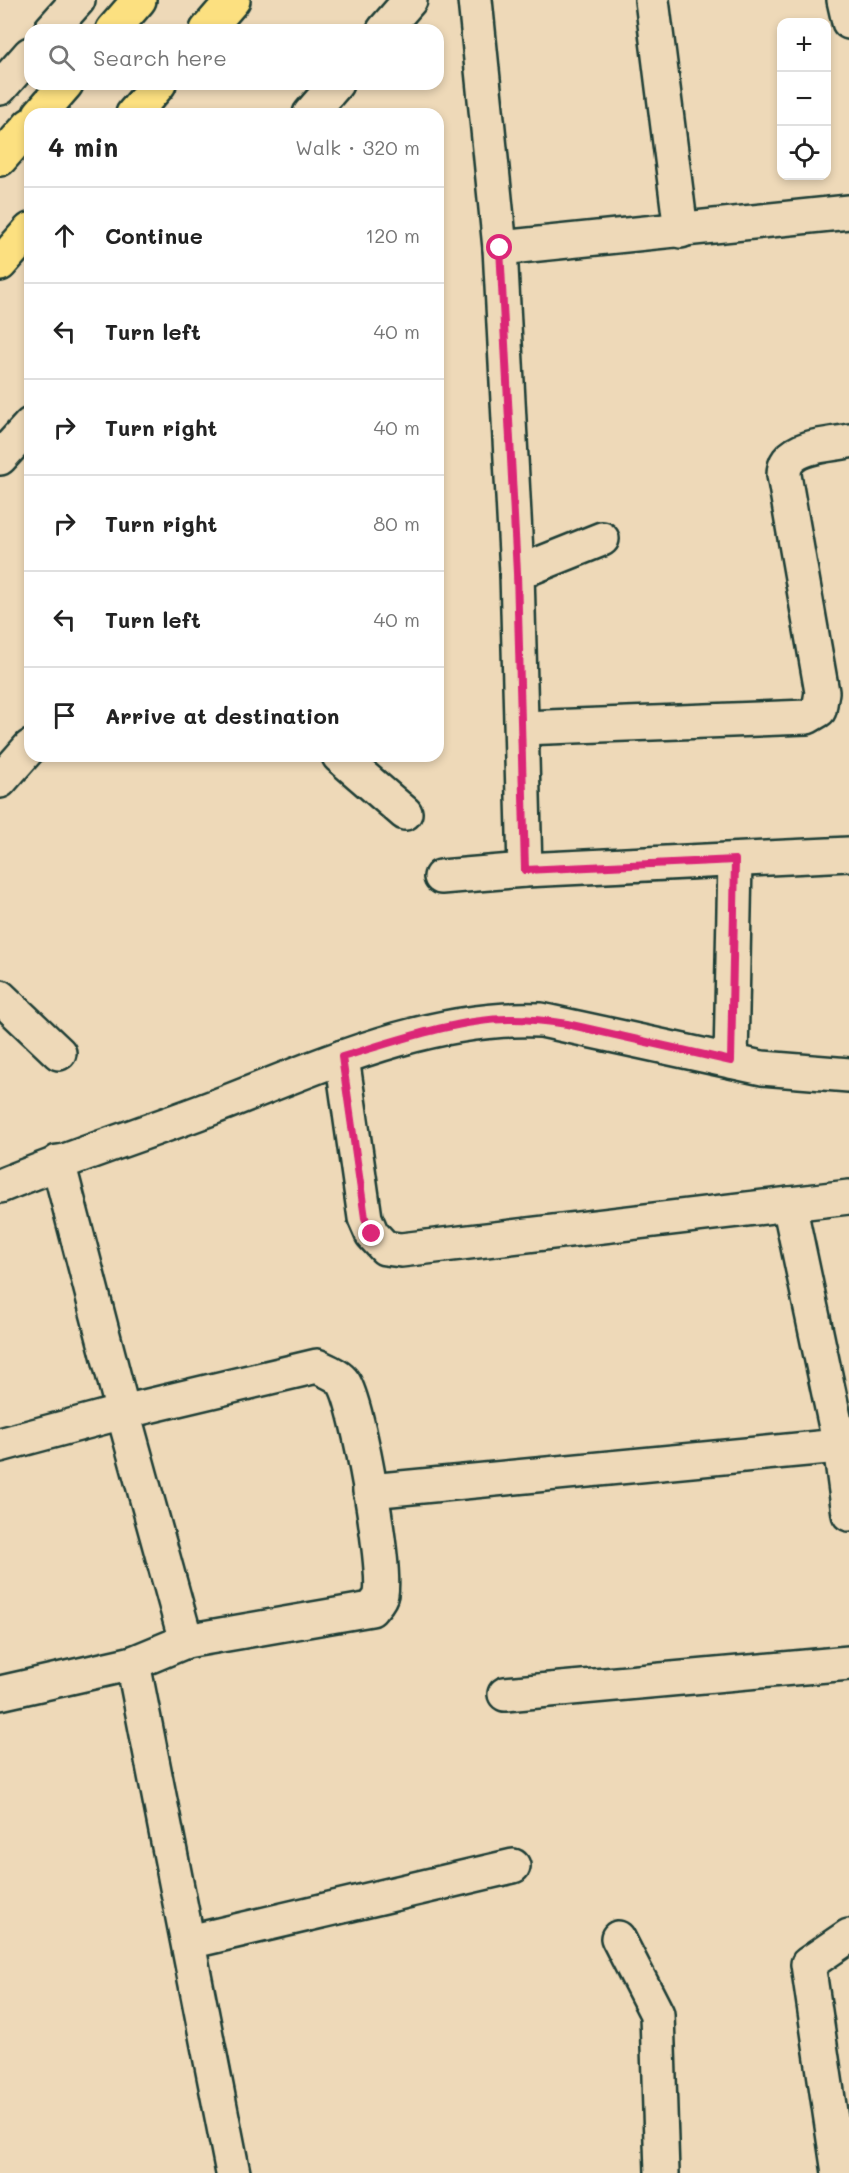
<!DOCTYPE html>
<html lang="en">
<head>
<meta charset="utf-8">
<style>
	body { margin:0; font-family:Mali,sans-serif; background:#f2f2f2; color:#222 }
	.controls { position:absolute; right:18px; top:18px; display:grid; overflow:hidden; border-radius:12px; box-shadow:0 3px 9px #0003 }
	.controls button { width:54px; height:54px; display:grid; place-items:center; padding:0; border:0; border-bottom:2px solid #e0e0e0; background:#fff; color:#222; font:30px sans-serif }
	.stop { position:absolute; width:18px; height:18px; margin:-14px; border:4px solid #db2777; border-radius:50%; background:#fff }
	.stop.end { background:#db2777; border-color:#fff; box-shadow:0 2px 6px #0008 }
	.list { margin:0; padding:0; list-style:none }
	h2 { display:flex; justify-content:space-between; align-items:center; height:78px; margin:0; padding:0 24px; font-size:26px }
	h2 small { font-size:20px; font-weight:400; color:#767676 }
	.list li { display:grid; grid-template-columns:39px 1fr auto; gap:18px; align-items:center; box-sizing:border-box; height:96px; padding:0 24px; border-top:2px solid #e0e0e0 }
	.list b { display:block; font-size:22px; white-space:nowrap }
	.list em { font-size:20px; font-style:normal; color:#767676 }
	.icon { flex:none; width:33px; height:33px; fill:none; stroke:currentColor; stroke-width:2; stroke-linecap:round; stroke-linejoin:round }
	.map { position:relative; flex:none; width:849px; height:2173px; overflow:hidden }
	.search { position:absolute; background:#fff; box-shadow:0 3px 9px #0003; left:24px; top:24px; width:420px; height:66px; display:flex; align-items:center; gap:15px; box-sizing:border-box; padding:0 21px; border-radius:18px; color:#767676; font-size:22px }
	.panel { position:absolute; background:#fff; box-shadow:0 3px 9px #0003; left:24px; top:108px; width:420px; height:654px; border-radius:18px }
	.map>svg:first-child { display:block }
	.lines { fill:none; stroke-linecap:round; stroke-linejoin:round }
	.minor-casing { stroke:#1f3d34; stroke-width:38 }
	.highway-casing { stroke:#1f3d34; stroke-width:38 }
	.minor { stroke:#eed9b8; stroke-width:33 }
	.highway { stroke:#fce080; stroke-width:33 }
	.route { stroke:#db2777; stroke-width:8 }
</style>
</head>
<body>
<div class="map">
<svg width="849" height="2173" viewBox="0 0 849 2173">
	<rect width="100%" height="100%" fill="#eed9b8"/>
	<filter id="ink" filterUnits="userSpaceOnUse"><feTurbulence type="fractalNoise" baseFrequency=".0167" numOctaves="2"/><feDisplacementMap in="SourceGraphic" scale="12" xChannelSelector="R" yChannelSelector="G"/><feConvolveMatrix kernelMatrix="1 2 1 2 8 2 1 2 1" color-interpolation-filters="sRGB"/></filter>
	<g filter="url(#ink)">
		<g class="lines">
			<!-- minor casing -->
			<g class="minor-casing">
				<g id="minor">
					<polyline points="475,0 500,248 517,573 525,870"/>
					<polyline points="652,0 681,231"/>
					<polyline points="844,0 849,22"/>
					<polyline points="51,30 78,0"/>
					<polyline points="384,30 410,0"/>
					<polyline points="0,88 30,54"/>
					<polyline points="310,114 336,84"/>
					<polyline points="500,248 849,212"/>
					<polyline points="0,458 30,425"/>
					<polyline points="517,573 602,539"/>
					<path d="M522 728 807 717 819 710 822 692 784 475C784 470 785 465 788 461 800 445 831 445 849 441"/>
					<polyline points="339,756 405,813"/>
					<polyline points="0,781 30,747"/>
					<polyline points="441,877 525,870 849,854"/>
					<polyline points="0,997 59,1053"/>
					<polyline points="342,1057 365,1218 372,1234 385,1248 401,1250 849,1197"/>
					<polyline points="731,1061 735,860"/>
					<polyline points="58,1162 123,1412 186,1641"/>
					<path d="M0 1186C70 1157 143 1134 214 1107 318 1067 427 1015 541 1020L762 1068 849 1075"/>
					<polyline points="789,1204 840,1446 849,1514"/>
					<path d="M0 1445 123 1412 317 1366C325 1370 339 1375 344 1383 359 1408 386 1565 381 1594 380 1600 374 1605 371 1609L186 1641 133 1663 0 1693"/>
					<polyline points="370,1491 849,1445"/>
					<polyline points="133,1663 233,2173"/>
					<polyline points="505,1694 849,1663"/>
					<polyline points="618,1938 657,2014 662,2173"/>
					<polyline points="189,1942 513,1866"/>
					<polyline points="839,2173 808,1964 849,1936"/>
				</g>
			</g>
			<!-- highway casing -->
			<g class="highway-casing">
				<g id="highway">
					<polyline points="113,30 139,0"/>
					<polyline points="207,30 233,0"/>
					<polyline points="40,114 66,84"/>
					<polyline points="133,114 159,84"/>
					<polyline points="0,159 30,125"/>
					<polyline points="0,264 30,230"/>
				</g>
			</g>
			<!-- minor -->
			<use href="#minor" class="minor"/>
			<!-- highway -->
			<use href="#highway" class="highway"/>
		</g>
	</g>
	<g class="lines" filter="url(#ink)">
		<!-- route -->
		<path class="route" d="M372 1234 365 1218 342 1057C392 1042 460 1018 512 1019 531 1019 548 1021 567 1024L731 1061 735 860 525 870 517 573 500 248"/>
	</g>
</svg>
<div class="controls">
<button>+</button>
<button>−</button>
<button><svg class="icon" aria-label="locate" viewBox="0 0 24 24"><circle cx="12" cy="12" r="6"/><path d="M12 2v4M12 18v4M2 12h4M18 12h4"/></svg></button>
</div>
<div class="stop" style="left:500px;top:248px"></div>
<div class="stop end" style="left:372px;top:1234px"></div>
<div class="search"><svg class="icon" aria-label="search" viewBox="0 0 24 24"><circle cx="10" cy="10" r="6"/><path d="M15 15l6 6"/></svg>Search here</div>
<section class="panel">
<h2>4 min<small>Walk · 320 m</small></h2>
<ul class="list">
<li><svg class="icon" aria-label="ahead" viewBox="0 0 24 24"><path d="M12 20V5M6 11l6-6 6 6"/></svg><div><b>Continue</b></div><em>120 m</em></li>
<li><svg class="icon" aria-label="left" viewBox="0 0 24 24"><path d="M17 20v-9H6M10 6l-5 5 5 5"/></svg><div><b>Turn left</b></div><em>40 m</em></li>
<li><svg class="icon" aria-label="right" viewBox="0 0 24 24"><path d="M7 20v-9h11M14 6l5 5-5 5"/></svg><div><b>Turn right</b></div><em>40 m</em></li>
<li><svg class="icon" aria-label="right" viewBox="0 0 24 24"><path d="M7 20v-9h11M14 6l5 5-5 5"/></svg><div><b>Turn right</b></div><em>80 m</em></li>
<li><svg class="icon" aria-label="left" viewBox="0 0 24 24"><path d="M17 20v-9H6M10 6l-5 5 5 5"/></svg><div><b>Turn left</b></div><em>40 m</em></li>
<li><svg class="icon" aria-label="arrive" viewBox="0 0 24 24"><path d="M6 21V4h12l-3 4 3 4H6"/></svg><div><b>Arrive at destination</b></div></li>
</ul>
</section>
</div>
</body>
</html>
